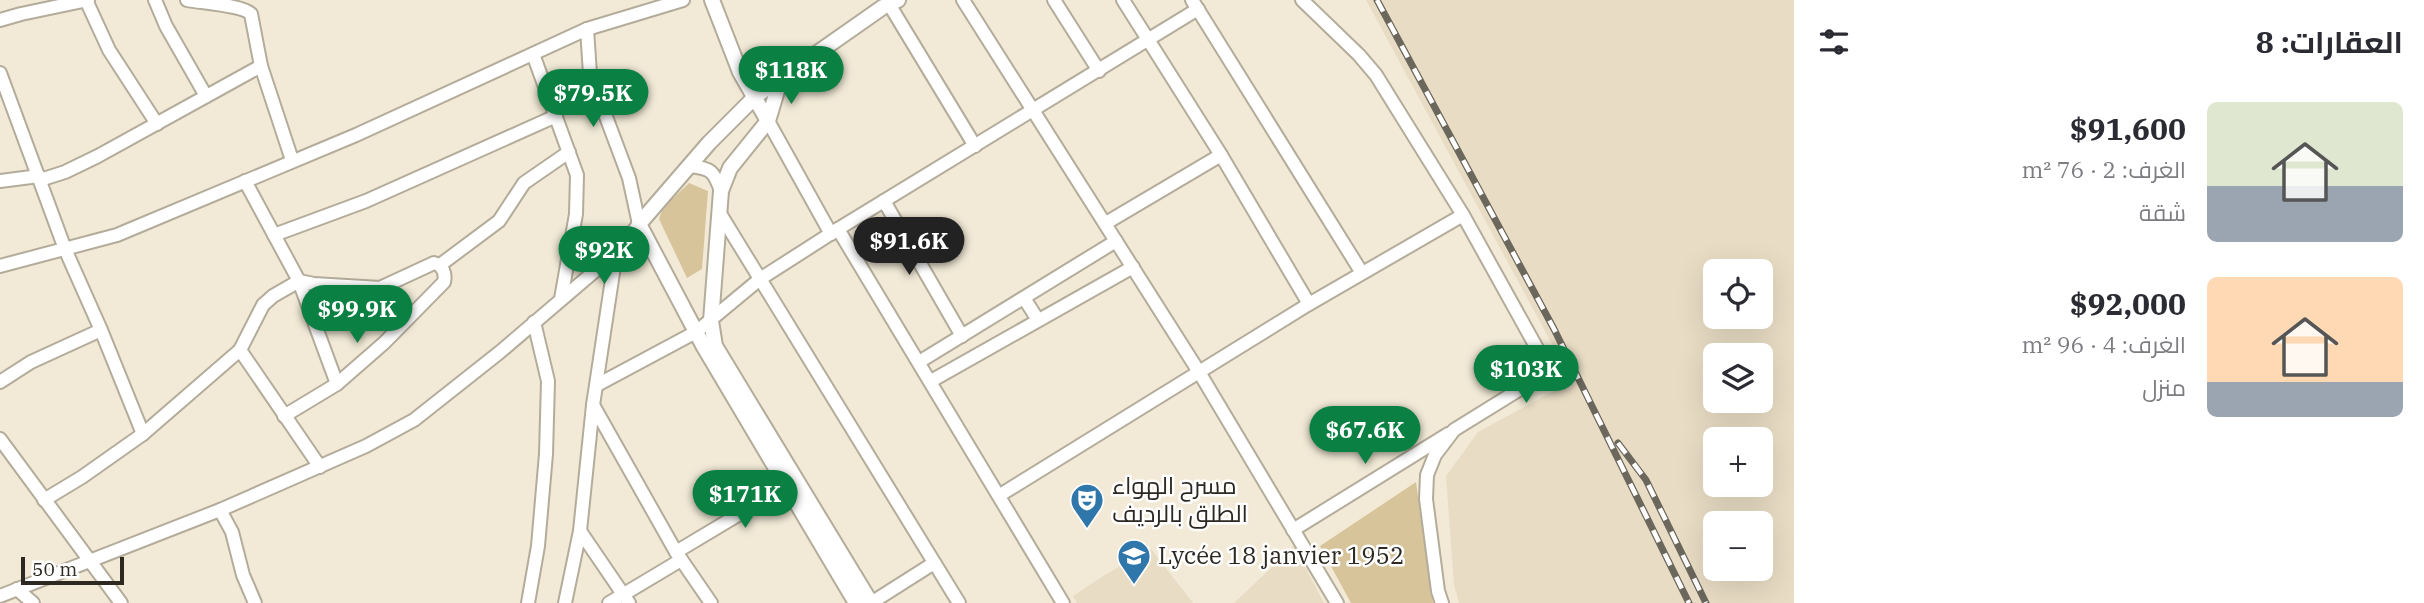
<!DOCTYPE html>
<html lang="ar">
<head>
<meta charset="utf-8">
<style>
	body { margin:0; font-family:"IBM Plex Serif",Cairo,serif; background:#f2f2f3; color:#2b2b33; direction:rtl; height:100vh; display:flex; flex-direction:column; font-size:26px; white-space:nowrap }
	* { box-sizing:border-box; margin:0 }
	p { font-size:23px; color:#7c7c81 }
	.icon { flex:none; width:38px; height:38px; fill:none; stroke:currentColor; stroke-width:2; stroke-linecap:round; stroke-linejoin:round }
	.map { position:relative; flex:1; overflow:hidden; direction:ltr }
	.side { display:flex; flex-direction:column; background:#fff; width:630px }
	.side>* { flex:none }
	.controls { position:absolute; left:1703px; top:259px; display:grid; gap:14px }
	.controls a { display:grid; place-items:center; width:70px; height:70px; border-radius:10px; background:#fff; box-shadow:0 7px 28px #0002; font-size:35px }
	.scale { position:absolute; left:21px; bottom:18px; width:103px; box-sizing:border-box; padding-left:7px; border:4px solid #2d2922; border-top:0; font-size:19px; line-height:24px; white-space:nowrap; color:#2d2922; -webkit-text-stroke:5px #fff; paint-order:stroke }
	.price { position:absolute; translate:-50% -60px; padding:0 16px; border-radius:24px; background:#0b8043; color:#fff; font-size:23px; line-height:46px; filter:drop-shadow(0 2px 4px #0008) }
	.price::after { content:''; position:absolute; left:50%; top:42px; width:21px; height:16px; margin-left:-10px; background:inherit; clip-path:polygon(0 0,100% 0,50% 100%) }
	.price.selected { background:#222; color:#fff }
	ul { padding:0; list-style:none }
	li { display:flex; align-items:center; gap:21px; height:175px; padding:0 21px }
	li span { display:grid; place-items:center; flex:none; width:196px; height:140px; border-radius:10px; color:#555 }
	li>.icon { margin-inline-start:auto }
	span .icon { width:84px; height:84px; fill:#fffc; stroke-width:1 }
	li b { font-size:30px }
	h2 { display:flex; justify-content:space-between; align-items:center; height:84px; padding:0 21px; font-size:30px }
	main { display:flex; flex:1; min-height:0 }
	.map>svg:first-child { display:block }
	.built { fill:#e8dcc4; fill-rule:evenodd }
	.green { fill:#d7c49b }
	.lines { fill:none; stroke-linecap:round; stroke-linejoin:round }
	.minor-casing { stroke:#b4ac9a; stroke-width:16 }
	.tertiary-casing { stroke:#b4ac9a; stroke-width:18 }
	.minor { stroke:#fff; stroke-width:12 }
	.tertiary { stroke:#fff; stroke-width:14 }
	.rail-casing { stroke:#6c675c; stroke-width:7 }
	.rail { stroke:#fff; stroke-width:4.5; stroke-dasharray:13; stroke-linecap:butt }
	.labels { text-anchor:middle; stroke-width:5; stroke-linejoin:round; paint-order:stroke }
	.poi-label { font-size:24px; fill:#2d2922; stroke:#fff; text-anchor:start }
</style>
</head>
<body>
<main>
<section class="side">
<h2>العقارات: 8<svg class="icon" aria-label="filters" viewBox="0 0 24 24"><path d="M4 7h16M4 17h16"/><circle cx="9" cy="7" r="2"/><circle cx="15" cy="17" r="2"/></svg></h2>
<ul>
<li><span style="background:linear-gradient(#dfe7d0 60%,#9aa5b1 0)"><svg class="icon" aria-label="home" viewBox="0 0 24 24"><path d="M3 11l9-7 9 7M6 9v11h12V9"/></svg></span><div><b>$91,600</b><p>الغرف: 2 · 76 m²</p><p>شقة</p></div></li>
<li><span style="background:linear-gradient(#ffd9b3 75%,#9aa5b1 0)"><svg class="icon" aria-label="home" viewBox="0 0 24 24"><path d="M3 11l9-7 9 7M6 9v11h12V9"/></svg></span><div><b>$92,000</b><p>الغرف: 4 · 96 m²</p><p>منزل</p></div></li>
</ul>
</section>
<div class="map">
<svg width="1794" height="603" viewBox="0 0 1794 603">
	<rect width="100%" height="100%" fill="#f2ead7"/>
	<g class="built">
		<path d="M1366 0H1794V603H1459L1454 585 1446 476 1478 432 1572 381ZM1760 271V317H1715V271ZM1760 355V401H1715V355ZM1715 439H1760V485H1715ZM1715 523H1760V569H1715Z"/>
		<path d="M1294 546 1324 603H1234Z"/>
		<path d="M1151 549 1193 603H1077L1073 596 1103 576Z"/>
	</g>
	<g class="green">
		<path d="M689 183 708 191 702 269 687 278 659 219 663 208Z"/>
		<path d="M1416 482 1433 603H1351L1320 546Z"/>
	</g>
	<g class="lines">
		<defs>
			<g id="minor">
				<path d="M86 0 109 50 157 124"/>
				<path d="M155 0 166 26 206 96"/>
				<path d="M187 0C202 3 242 5 251 14L261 66 292 160"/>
				<path d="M963 0 1199 372 1337 603"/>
				<path d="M1054 0 1099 71"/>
				<path d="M1123 0 1221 155 1309 304"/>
				<path d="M1192 0 1362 273"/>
				<path d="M1302 0 1359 55 1376 75 1463 215 1539 352 1543 367 1538 378 1454 430 1435 455 1427 475 1426 499 1438 591 1442 603"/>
				<path d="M889 4 975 146"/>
				<path d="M0 20 21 14 88 0"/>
				<path d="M533 54 577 175 576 214 561 299"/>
				<path d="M0 73 65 249 101 330 143 434"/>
				<path d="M768 121 831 234"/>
				<path d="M689 166C711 168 714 171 721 191"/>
				<path d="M40 180 65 172 98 156 261 66"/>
				<path d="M0 181 39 176"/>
				<path d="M245 181 299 281 337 384"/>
				<path d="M884 201 962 336"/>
				<path d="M719 212 959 603"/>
				<path d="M1106 223 1221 155"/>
				<path d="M838 229 1063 603"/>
				<path d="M274 235 366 201 556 116"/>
				<path d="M440 265 499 221 524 183 569 152"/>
				<path d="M0 266 117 235 356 135 587 29 683 0"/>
				<path d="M1024 298 1038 320"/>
				<path d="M240 350 263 305 273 296 299 281 314 284 380 288 434 263C443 265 446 274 444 282L384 343 337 384 284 416"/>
				<path d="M919 362 1116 241"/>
				<path d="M931 381 1133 267"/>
				<path d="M0 382 31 362 101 330"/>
				<path d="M597 385 696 332 760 279 838 229 1198 9"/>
				<path d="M593 405 676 552 711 603"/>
				<path d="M0 439 121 603"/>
				<path d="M1000 495 1309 304 1463 215"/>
				<path d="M44 500 82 477 143 434 240 350 320 467"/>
				<path d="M220 510 232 532 243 575 255 603"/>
				<path d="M1293 530 1448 434"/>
				<path d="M580 531 629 603"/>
				<path d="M676 552 793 482"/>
				<path d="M17 589 33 603"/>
				<path d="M0 596 220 510 366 446 414 420 500 352 616 253 639 224 629 178 590 74 587 29"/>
				<path d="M528 603 538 546 546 454 548 381 534 322"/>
				<path d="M565 603 580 531 593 405 616 253"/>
				<path d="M609 603 681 560"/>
				<path d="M871 603 934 563"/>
			</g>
			<g id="tertiary">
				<path d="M712 0 740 72 768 121"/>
				<path d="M780 81 768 121 730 168 721 191 711 321 715 346 871 603"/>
				<path d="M856 603 704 347 639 224 709 143 756 96 883 7 898 0"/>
			</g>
		</defs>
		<use href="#minor" class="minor-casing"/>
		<use href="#tertiary" class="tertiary-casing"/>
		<use href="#minor" class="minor"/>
		<use href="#tertiary" class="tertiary"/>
		<defs>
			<g id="rail">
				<path d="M1377 0 1554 329 1689 603"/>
				<path d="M1618 443 1646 480 1706 603"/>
			</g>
		</defs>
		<use href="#rail" class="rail-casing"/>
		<use href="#rail" class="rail"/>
	</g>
	<defs>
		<symbol id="theatre-pin" viewBox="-11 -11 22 30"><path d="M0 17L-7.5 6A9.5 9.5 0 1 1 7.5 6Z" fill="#2f76aa" stroke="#fff"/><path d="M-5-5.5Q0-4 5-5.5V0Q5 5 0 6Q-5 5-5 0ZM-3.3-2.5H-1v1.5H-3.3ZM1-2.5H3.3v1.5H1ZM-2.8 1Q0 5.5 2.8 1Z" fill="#fff"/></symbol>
		<symbol id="school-pin" viewBox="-11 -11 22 30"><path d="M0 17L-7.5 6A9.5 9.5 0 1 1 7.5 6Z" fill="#2f76aa" stroke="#fff"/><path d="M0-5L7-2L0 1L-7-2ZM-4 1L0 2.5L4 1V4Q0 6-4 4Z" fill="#fff"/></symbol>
	</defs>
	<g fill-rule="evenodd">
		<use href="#theatre-pin" x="1068" y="481" width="38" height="52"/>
		<use href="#school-pin" x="1115" y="537" width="38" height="52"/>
	</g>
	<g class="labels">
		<g class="poi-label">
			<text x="1112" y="494">مسرح الهواء<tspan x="1112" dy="28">الطلق بالرديف</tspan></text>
			<text x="1158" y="564">Lycée 18 janvier 1952</text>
		</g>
	</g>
</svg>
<div class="controls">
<a><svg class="icon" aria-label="locate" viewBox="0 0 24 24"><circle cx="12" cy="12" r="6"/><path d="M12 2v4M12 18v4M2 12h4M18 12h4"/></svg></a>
<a><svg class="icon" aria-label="layers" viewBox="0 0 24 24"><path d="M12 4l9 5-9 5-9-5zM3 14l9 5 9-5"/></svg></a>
<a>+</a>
<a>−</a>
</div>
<div class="scale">50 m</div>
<b class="price" style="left:791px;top:106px">$118K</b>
<b class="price" style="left:593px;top:129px">$79.5K</b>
<b class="price selected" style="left:909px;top:277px">$91.6K</b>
<b class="price" style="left:604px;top:286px">$92K</b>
<b class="price" style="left:357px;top:345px">$99.9K</b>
<b class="price" style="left:1526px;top:405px">$103K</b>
<b class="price" style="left:1365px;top:466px">$67.6K</b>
<b class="price" style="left:745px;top:530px">$171K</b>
</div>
</main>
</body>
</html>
